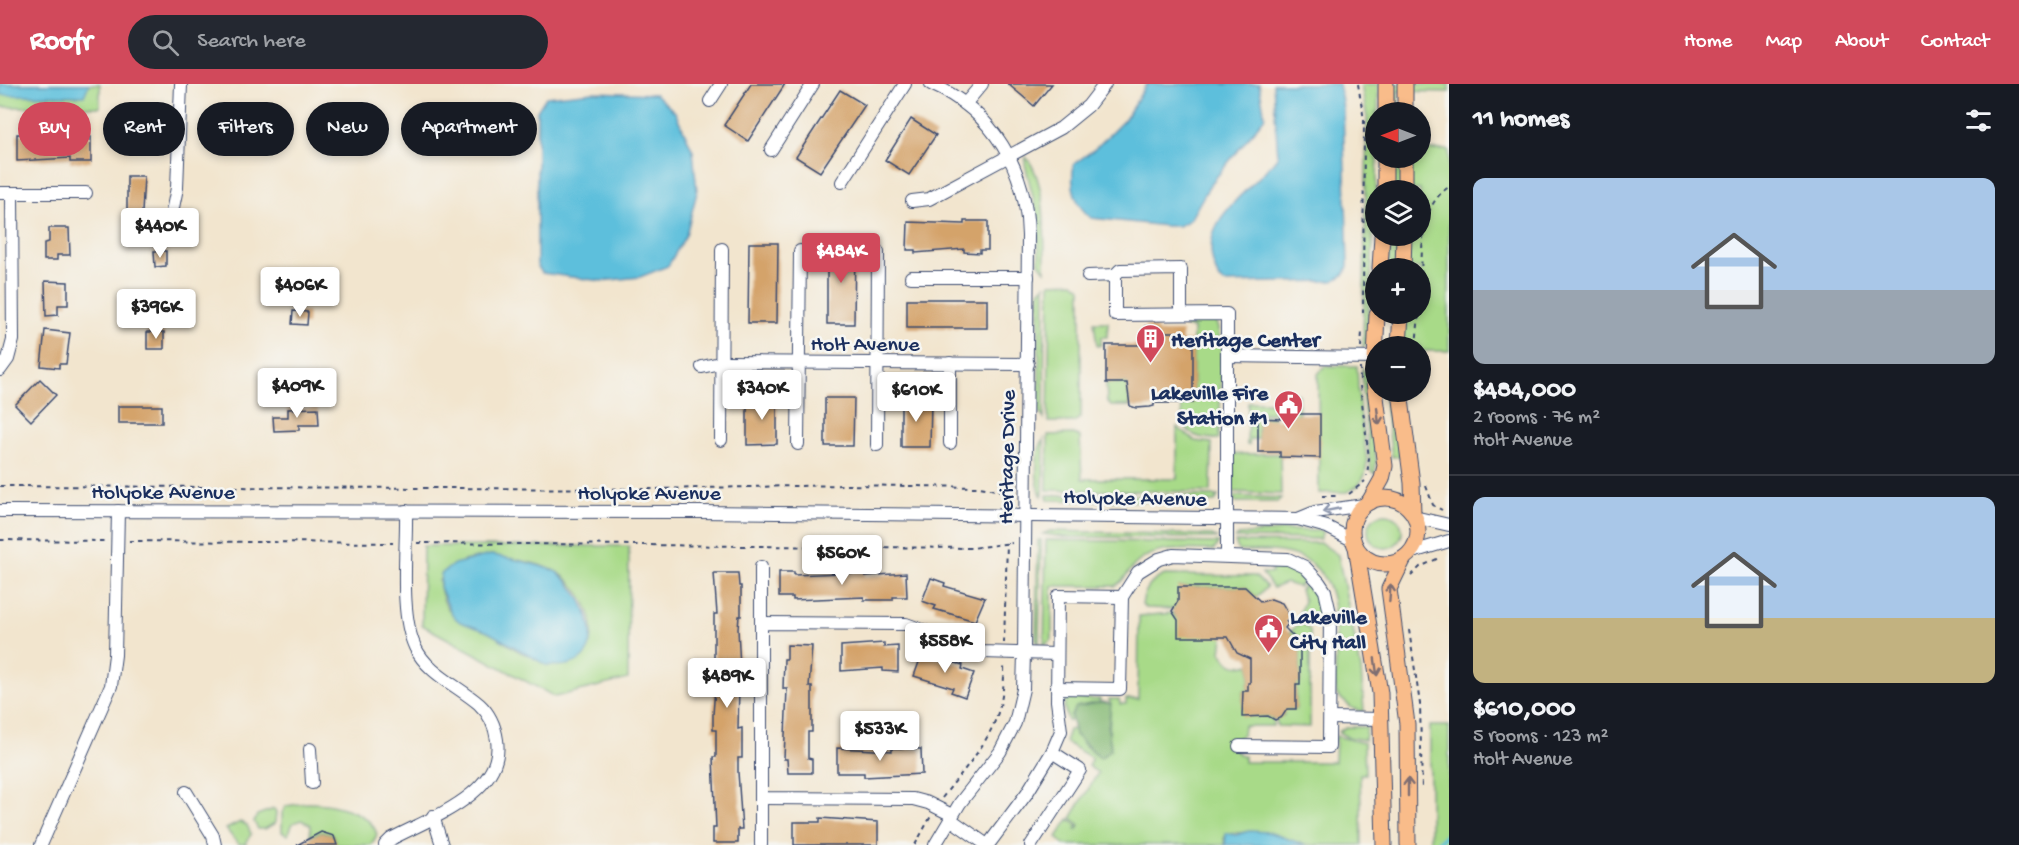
<!DOCTYPE html>
<html lang="en">
<head>
<meta charset="utf-8">
<style>
	body { margin:0; font-family:"Gochi Hand",sans-serif; background:#242831; color:#f1f3f6; height:100vh; display:flex; flex-direction:column; font-size:22px; white-space:nowrap }
	* { box-sizing:border-box; margin:0 }
	p { font-size:20px; color:#9ea1a6 }
	.icon { flex:none; width:33px; height:33px; fill:none; stroke:currentColor; stroke-width:2; stroke-linecap:round; stroke-linejoin:round }
	.map { position:relative; flex:1; overflow:hidden }
	.sheet { display:flex; flex-direction:column; background:#171b24; width:570px }
	.sheet>* { flex:none }
	.top-card { position:absolute; left:18px; top:18px; width:570px; height:54px; display:flex; gap:12px }
	.needle { width:39px; rotate:270deg }
	.controls { position:absolute; left:1365px; top:18px; display:grid; gap:12px }
	.controls a { display:grid; place-items:center; width:66px; height:66px; border-radius:50%; background:#171b24; box-shadow:0 3px 9px #0003; font-size:30px }
	.price { position:absolute; translate:-50% -51px; padding:0 14px; border-radius:6px; background:#fff; color:#222; font-size:20px; line-height:39px; filter:drop-shadow(0 2px 3px #0008) }
	.price::after { content:''; position:absolute; left:50%; top:36px; width:18px; height:14px; margin-left:-9px; background:inherit; clip-path:polygon(0 0,100% 0,50% 100%) }
	.price.selected { background:#d1495b; color:#fff }
	ul { padding:0; list-style:none }
	li { display:grid; align-content:center; gap:12px; height:318px; padding:0 24px }
	li+li { border-top:2px solid #363941 }
	li span { display:grid; place-items:center; height:186px; border-radius:12px; color:#555 }
	li>.icon { margin-inline-start:auto }
	span .icon { width:108px; height:108px; fill:#fffc; stroke-width:1 }
	li b { font-size:26px }
	h2 { display:flex; justify-content:space-between; align-items:center; height:72px; padding:0 24px; font-size:26px }
	.tag { padding:0 21px; border-radius:27px; background:#171b24; box-shadow:0 3px 9px #0003; font-size:21px; line-height:54px }
	.tag.selected { background:#d1495b; color:#fff }
	header { display:flex; align-items:center; gap:36px; box-sizing:border-box; height:84px; padding:0 30px; background:#d1495b; color:#fff }
	header strong { font-size:28px }
	nav { display:flex; gap:33px; margin-inline-start:auto; font-size:21px }
	.search { width:420px; height:54px; background:#242831; display:flex; align-items:center; gap:15px; box-sizing:border-box; padding:0 21px; border-radius:33px; color:#9ea1a6; font-size:22px }
	main { display:flex; flex:1; min-height:0 }
	.map>svg:first-child { display:block }
	.green { fill:#a8da88; stroke:#628473; stroke-width:1.5; fill-rule:evenodd }
	.forest { fill:#86ba74; stroke:#507469; stroke-width:1.5 }
	.water { fill:#5dbfdc; stroke:#3c779d; stroke-width:1.5 }
	.lines { fill:none; stroke-linecap:round; stroke-linejoin:round }
	.stream { stroke:#5dbfdc; stroke-width:4 }
	.building { fill:#d4a36a }
	.minor-casing { stroke:#3b4a6f; stroke-width:14 }
	.major-casing { stroke:#3b4a6f; stroke-width:17 }
	.path { stroke:#3b4a6f; stroke-width:2; stroke-dasharray:4.5 4.5; stroke-linecap:butt }
	.minor { stroke:#fff; stroke-width:12 }
	.major { stroke:#f9bc8a; stroke-width:15 }
	.oneway { stroke:#7f6e72 }
	.oneway2 { stroke:#8d97ae }
	.labels { text-anchor:middle; stroke-width:5; stroke-linejoin:round; paint-order:stroke }
	.poi-label { font-size:22px; font-weight:bold; fill:#1b2f5e; stroke:#f6f6f2; text-anchor:start }
	.street-label { font-size:22px; fill:#1b2f5e; stroke:#f6f6f2 }
</style>
</head>
<body>
<header>
<strong>Roofr</strong>
<div class="search"><svg class="icon" aria-label="search" viewBox="0 0 24 24"><circle cx="10" cy="10" r="6"/><path d="M15 15l6 6"/></svg>Search here</div>
<nav><a>Home</a><a>Map</a><a>About</a><a>Contact</a></nav>
</header>
<main>
<div class="map">
<svg width="1449" height="761" viewBox="0 0 1449 761">
	<rect width="100%" height="100%" fill="#f6f6f2"/>
	<filter id="ink" filterUnits="userSpaceOnUse"><feTurbulence type="fractalNoise" baseFrequency=".0167" numOctaves="2"/><feDisplacementMap in="SourceGraphic" scale="12" xChannelSelector="R" yChannelSelector="G"/><feConvolveMatrix kernelMatrix="1 2 1 2 8 2 1 2 1" color-interpolation-filters="sRGB"/></filter>
	<filter id="wash" filterUnits="userSpaceOnUse"><feTurbulence type="fractalNoise" baseFrequency=".008" numOctaves="4" result="noise"/><feDisplacementMap in="SourceGraphic" scale="24" xChannelSelector="R" yChannelSelector="G"/><feGaussianBlur stdDeviation="1.35" result="paint"/><feColorMatrix in="noise" values="0 0 0 0 0 0 0 0 0 0 0 0 0 0 0 0 0 1.4 0 .05"/><feComposite in="paint" operator="in"/></filter>
	<g filter="url(#wash)">
		<rect width="100%" height="100%" fill="#f2e5ce"/>
		<g class="green">
			<rect x="0" y="0" width="100" height="23"/>
			<path d="M1361 0H1378V28H1376V74H1378L1367 259 1363 264 1367 34Z"/>
			<path d="M1392 0H1449V8L1398 7 1399 28H1392Z"/>
			<path d="M1421 66H1449V267H1421L1420 262H1394V230H1420V184H1388L1390 152H1420V106H1392V74H1420Z"/>
			<path d="M1026 73C1048 98 1044 155 1045 187L1039 179 1038 134 1025 80Z"/>
			<path d="M1074 198 1081 204V333L1074 338H1048L1050 199Z"/>
			<path d="M1045 201 1044 335 1039 328V207Z"/>
			<path d="M1185 236 1215 237C1226 254 1219 331 1219 355 1190 355 1182 348 1181 319H1193V244L1185 243Z"/>
			<path d="M1094 238H1108L1107 253H1101V261L1097 262Z"/>
			<path d="M1325 282H1357L1359 319 1367 378 1365 391 1358 402 1347 408 1319 409 1318 290Z"/>
			<path d="M1362 284 1366 289 1376 377 1375 390 1371 387 1363 314Z"/>
			<path d="M1106 299H1127L1130 322H1111L1107 318Z"/>
			<path d="M1277 308 1298 310 1299 330H1281L1277 325Z"/>
			<path d="M1384 308H1391L1400 372 1392 373Z"/>
			<rect x="1248" y="318" width="26" height="11"/>
			<path d="M1248 332H1274V335H1258V355H1250L1249 361H1247Z"/>
			<path d="M1177 343 1195 357 1212 359 1211 408 1047 406 1048 351 1074 350 1080 353 1082 395H1177Z"/>
			<path d="M1044 355 1043 410 1042 412C1034 400 1035 366 1044 355Z"/>
			<path d="M1233 370H1280L1281 410 1233 408Z"/>
			<path d="M1047 411 1218 412 1215 418 1048 416Z"/>
			<path d="M1233 412 1281 414 1277 418H1235Z"/>
			<circle cx="1385" cy="447" r="17"/>
			<path d="M1286 446 1323 447 1320 455 1236 454 1239 451Z"/>
			<path d="M1050 447 1212 451 1218 454 1064 453 1043 450Z"/>
			<path d="M1038 456H1041L1039 560 1036 555Z"/>
			<path d="M1046 456 1219 459 1214 466C1189 466 1158 461 1138 478 1129 485 1125 497 1115 502H1052V555L1044 562Z"/>
			<path d="M1235 458 1321 459 1338 471 1361 585 1364 628 1352 624 1337 611C1334 597 1336 580 1336 565 1336 522 1335 476 1281 468 1268 466 1253 467 1239 467Z"/>
			<path d="M423 462H629L628 595 555 613 422 541ZM491 471C511 476 536 477 555 487 580 499 604 543 586 567 573 568 537 573 525 570 516 568 503 556 494 551 462 533 445 541 439 496L463 477Z"/>
			<path d="M1275 480 1293 485 1307 494 1298 503 1286 499 1273 504 1262 489H1272V481Z"/>
			<path d="M1165 491 1255 492 1267 503 1256 513 1245 503H1179L1178 521 1173 525 1146 524 1142 521C1144 506 1151 496 1165 491Z"/>
			<path d="M1309 496C1318 506 1324 519 1323 532H1314V542L1299 530 1304 517 1300 506Z"/>
			<path d="M1173 529 1175 533 1223 553 1221 568C1228 581 1237 584 1250 580V599H1248V607H1243V632H1268L1273 635V642H1244L1243 651 1236 655V668L1244 672V678H1335L1336 652 1364 659 1365 690H1360L1362 761H1305L1268 748 1229 749 1224 754 1225 761H1064L1057 753 1069 735 1077 741 1076 746 1080 741 1071 734 1098 689 1088 682 1092 674 1065 658 1069 646 1074 645 1084 661 1099 673 1111 661C1106 646 1113 627 1109 615H1119L1120 620H1126V615H1138L1139 532Z"/>
			<path d="M1300 537 1310 546V643L1277 642 1276 635 1284 631 1285 625H1296V600L1300 599V559L1290 549Z"/>
			<path d="M1066 615H1100V618L1077 623 1071 632 1074 636 1068 637 1064 623Z"/>
			<rect x="1430" y="642" width="19" height="119"/>
			<path d="M1346 643H1367L1365 656 1347 653 1338 648Z"/>
			<path d="M306 719C327 718 371 726 377 751L371 761H337L333 751 321 748 310 752 311 741 301 736 293 739 288 751 282 748V729L286 722Z"/>
			<path d="M274 725 276 728 275 739 265 745H258L254 738 257 731Z"/>
			<path d="M240 738 247 741 251 750 246 760H238L226 745Z"/>
		</g>
		<path class="forest" d="M1103 618 1111 620 1108 645 1111 665 1101 674 1075 651 1071 632 1076 623Z"/>
		<g class="water">
			<path d="M0 0H89L84 12 0 11Z"/>
			<path d="M1147 0H1259L1265 33 1210 101 1191 134 1185 139 1178 142H1166L1091 134C1074 120 1070 101 1074 80L1096 64 1125 35Z"/>
			<path d="M1273 0H1339L1343 25 1348 182 1345 190 1333 197 1224 199C1217 193 1216 188 1213 179 1200 132 1255 105 1278 72Z"/>
			<path d="M593 8 655 10 675 28 693 67 697 108 686 151 668 182 640 193 601 197 542 189 537 181V27L546 13Z"/>
			<path d="M490 471C502 472 550 483 558 489 593 516 615 590 546 581L488 548 460 538 452 531 440 503 441 490 454 480Z"/>
			<path d="M1249 747 1268 748 1305 761H1225L1226 749 1236 751Z"/>
		</g>
		<g class="lines">
			<path class="stream" d="M1434 761 1449 749"/>
		</g>
		<g id="blocks">
			<g class="building">
				<path d="M751 0H785L748 57 724 41Z"/>
				<path d="M1008 0H1052L1034 22Z"/>
				<path d="M840 6 865 21 820 88 796 73Z"/>
				<path d="M911 35 936 51 909 91 885 76Z"/>
				<path d="M17 50H42V56H70V51L91 53V78H70V74L17 77Z"/>
				<path d="M127 92H144L141 147H127Z"/>
				<path d="M964 137H988V166H980V169L964 168V165L915 169V166H907L908 138 964 140Z"/>
				<path d="M49 144H69L70 171H57V176H44V159L49 158Z"/>
				<path d="M749 159H778L777 239H748Z"/>
				<path d="M827 160H855L854 240H827Z"/>
				<path d="M154 167H166V182L155 183Z"/>
				<path d="M45 197 68 198V221H58V231L46 232Z"/>
				<rect x="907" y="215" width="80" height="29"/>
				<path d="M293 227 308 228 307 241 292 240Z"/>
				<path d="M1145 242H1154L1159 248H1182V257H1193V319H1154V322L1150 323 1136 324 1130 322 1127 299H1106V261H1145Z"/>
				<path d="M45 246 70 249 66 280H59V284L41 282Z"/>
				<rect x="147" y="248" width="17" height="17"/>
				<path d="M40 295 56 311 31 337 15 321Z"/>
				<path d="M747 314H775L777 317V360L747 361Z"/>
				<path d="M825 314H854L853 362H825Z"/>
				<path d="M901 315H929L931 318 930 363H901Z"/>
				<rect x="118" y="322" width="44" height="17"/>
				<path d="M318 324 319 341H299V346L274 347 273 333H288V325Z"/>
				<path d="M1281 330H1320V374L1280 373V368H1258V334L1281 335Z"/>
				<path d="M779 488H794V491L865 488V492L906 489 907 513H893V516H864V513L793 516V513H779Z"/>
				<path d="M714 489H738L739 502H741V532H739L738 545 741 603H739L738 645 742 644V674H738V688L742 745H738V759H713V744H716L713 673H716V646H713V631L717 575H714V530H717Z"/>
				<path d="M931 494 945 499 944 502 985 514 975 537 934 525 936 522 922 517Z"/>
				<path d="M1178 503H1245L1261 518 1271 515 1282 519 1290 533 1286 537 1288 540 1285 544 1300 559V600H1296V625H1287L1282 633 1275 636 1268 632 1242 633 1243 607H1248V599H1250V575L1237 569 1228 553H1178V536L1172 527 1178 517Z"/>
				<path d="M884 559V563L898 562V588L883 587V584L841 587V562Z"/>
				<path d="M787 561 812 562 809 603H812V648H808V674L812 675V689H788L787 675H784L787 605H783L784 575H787Z"/>
				<path d="M922 570 963 581 962 585 974 589 965 613 951 608 953 604 914 592Z"/>
				<path d="M837 664 892 667V664L921 665 922 690 864 693V689H837Z"/>
				<path d="M820 734 878 738V761H794V738H820Z"/>
				<path d="M321 748 334 752 337 761H297Z"/>
			</g>
		</g>
	</g>
	<g filter="url(#ink)">
		<use href="#blocks" fill-opacity="0" stroke="#3b4a6f" stroke-width="1.5"/>
		<g class="lines">
			<defs>
				<g id="minor">
					<path d="M931 0C993 27 1027 86 1028 152L1024 570 1023 605 1015 639 1000 668 960 719 935 761"/>
					<path d="M710 17 721 0"/>
					<path d="M965 20 982 0"/>
					<path d="M771 66 813 0"/>
					<path d="M842 98 905 0"/>
					<path d="M0 109H86"/>
					<path d="M912 117 929 115 1061 44 1088 22 1105 0"/>
					<path d="M170 138 177 104 181 0"/>
					<path d="M1115 191 1120 186 1181 185V230"/>
					<path d="M1088 192 1115 191V231L1227 230V472"/>
					<path d="M911 193H1028"/>
					<path d="M1227 272 1376 274"/>
					<path d="M702 283 724 278 1028 280"/>
					<path d="M0 286 8 275 13 256 12 109"/>
					<path d="M721 356 722 165"/>
					<path d="M950 359V279"/>
					<path d="M798 360 800 167"/>
					<path d="M877 361 878 168"/>
					<path d="M0 427 698 428 1298 435 1327 443 1354 457"/>
					<path d="M1414 433 1449 441"/>
					<path d="M1298 435 1315 428 1364 421"/>
					<path d="M1409 469 1449 457"/>
					<path d="M761 483V539"/>
					<path d="M1057 604 1120 605 1122 513 1138 488 1159 475 1173 471 1288 475 1305 483 1319 498 1325 507 1330 529 1329 663 1239 662"/>
					<path d="M1330 634 1381 635"/>
					<path d="M310 665 312 699"/>
					<path d="M186 708 213 752 215 761"/>
					<path d="M952 731 928 719 913 715 761 714V539L906 540 982 568 1057 570"/>
					<path d="M433 732 442 761"/>
					<path d="M950 735 987 761"/>
					<path d="M41 761 111 602 115 571 118 427"/>
					<path d="M385 761 391 755C428 735 505 709 497 656 495 642 490 630 479 620 458 602 427 589 415 563 399 529 407 465 406 427"/>
					<path d="M761 761V714"/>
					<path d="M988 761 1027 709 1052 668"/>
					<path d="M1031 761 1080 686 1052 668 1061 647 1057 617 1058 512 1122 513"/>
				</g>
				<g id="major">
					<path d="M1386 0V28"/>
					<path d="M1405 0V28"/>
					<path d="M1405 74V106"/>
					<path d="M1385 106V74"/>
					<path d="M1380 184 1382 152"/>
					<path d="M1403 184 1404 152"/>
					<path d="M1399 262 1401 230"/>
					<path d="M1400 308 1412 399 1413 429"/>
					<circle cx="1385" cy="447" r="33"/>
					<path d="M1369 418 1382 395 1385 382 1374 298 1377 230"/>
					<path d="M1356 463 1380 609 1384 761"/>
					<path d="M1404 474 1389 505 1407 640 1408 761"/>
				</g>
			</defs>
			<use href="#minor" class="minor-casing"/>
			<use href="#major" class="major-casing"/>
			<g class="path">
				<path d="M1358 0 1364 36 1363 231"/>
				<path d="M1420 218C1424 182 1414 125 1449 103"/>
				<path d="M1416 262 1419 230"/>
				<path d="M1361 263 1362 248"/>
				<path d="M1360 296V284"/>
				<path d="M1360 302 1369 374 1367 392"/>
				<path d="M0 402 655 405 843 401 980 403 1006 408"/>
				<path d="M1426 402 1433 421 1442 426"/>
				<path d="M1349 410 1365 397"/>
				<path d="M1322 412H1337"/>
				<path d="M0 456 105 457"/>
				<path d="M129 457 393 459"/>
				<path d="M417 459 972 464 1012 459"/>
				<path d="M1411 492 1420 483 1439 474"/>
				<path d="M1409 546 1420 620 1422 707"/>
				<path d="M1004 559 1007 459"/>
				<path d="M942 714C978 667 1006 643 1004 579"/>
				<path d="M915 761 931 732"/>
			</g>
			<use href="#minor" class="minor"/>
			<use href="#major" class="major"/>
		</g>
		<defs><path id="oneway-shaft" d="M-6 0H5M1.5-3L5.5 0L1.5 3" fill="none" stroke-width="1.6" stroke-linecap="round" stroke-linejoin="round" transform="scale(1.5)"/></defs>
		<g class="oneway">
			<use href="#oneway-shaft" transform="translate(1378 332) rotate(83)"/>
			<use href="#oneway-shaft" transform="translate(1390 509) rotate(-86)"/>
			<use href="#oneway-shaft" transform="translate(1376 583) rotate(82)"/>
			<use href="#oneway-shaft" transform="translate(1408 703) rotate(-90)"/>
		</g>
		<use class="oneway2" href="#oneway-shaft" transform="translate(1331 426) rotate(169)"/>
	</g>
	<defs>
		<symbol id="building-pin" viewBox="-11 -11 22 30"><path d="M0 17L-7.5 6A9.5 9.5 0 1 1 7.5 6Z" fill="#d1495b" stroke="#f6f6f2"/><path d="M-4-6H4V6H1V3H-1V6H-4ZM-2.5-4.3h1.7v1.8h-1.7ZM.8-4.3h1.7v1.8H.8ZM-2.5-1h1.7V.8h-1.7ZM.8-1h1.7V.8H.8Z" fill="#fff"/></symbol>
		<symbol id="civic-pin" viewBox="-11 -11 22 30"><path d="M0 17L-7.5 6A9.5 9.5 0 1 1 7.5 6Z" fill="#d1495b" stroke="#f6f6f2"/><path d="M-.6-6.5H3V-4.5H.6V-3L4-1V1h2V6H-6V1h2V-1L-.6-3ZM-1.2 2.5V6h2.4V2.5Z" fill="#fff"/></symbol>
	</defs>
	<g fill-rule="evenodd">
		<use href="#building-pin" x="1134" y="238" width="33" height="45"/>
		<use href="#civic-pin" x="1272" y="304" width="33" height="45"/>
		<use href="#civic-pin" x="1252" y="528" width="33" height="45"/>
	</g>
	<g class="labels">
		<g class="poi-label">
			<text x="1171" y="262">Heritage Center</text>
			<text x="1268" y="315" text-anchor="end">Lakeville Fire<tspan x="1268" dy="25">Station #1</tspan></text>
			<text x="1290" y="539">Lakeville<tspan x="1290" dy="25">City Hall</tspan></text>
		</g>
		<g class="street-label">
			<text x="865" y="266">Holt Avenue</text>
			<text transform="translate(1005 373) rotate(-89)" y="8">Heritage Drive</text>
			<text x="163" y="414">Holyoke Avenue</text>
			<text x="649" y="415">Holyoke Avenue</text>
			<text transform="translate(1135 412) rotate(1)" y="8">Holyoke Avenue</text>
		</g>
	</g>
</svg>
<div class="controls">
<a><svg class="needle" viewBox="-14 -14 28 28"><path d="M0-13l5 13h-10z" fill="#e53935"/><path d="M0 13l5-13h-10z" fill="#9ea1a6"/></svg></a>
<a><svg class="icon" aria-label="layers" viewBox="0 0 24 24"><path d="M12 4l9 5-9 5-9-5zM3 14l9 5 9-5"/></svg></a>
<a>+</a>
<a>−</a>
</div>
<b class="price" style="left:160px;top:175px">$440K</b>
<b class="price selected" style="left:841px;top:200px">$484K</b>
<b class="price" style="left:300px;top:234px">$406K</b>
<b class="price" style="left:156px;top:256px">$396K</b>
<b class="price" style="left:297px;top:335px">$409K</b>
<b class="price" style="left:762px;top:337px">$340K</b>
<b class="price" style="left:916px;top:339px">$610K</b>
<b class="price" style="left:842px;top:502px">$560K</b>
<b class="price" style="left:945px;top:590px">$558K</b>
<b class="price" style="left:727px;top:625px">$489K</b>
<b class="price" style="left:880px;top:678px">$533K</b>
<div class="top-card">
<a class="tag selected">Buy</a>
<a class="tag">Rent</a>
<a class="tag">Filters</a>
<a class="tag">New</a>
<a class="tag">Apartment</a>
</div>
</div>
<section class="sheet">
<h2>11 homes<svg class="icon" aria-label="filters" viewBox="0 0 24 24"><path d="M4 7h16M4 17h16"/><circle cx="9" cy="7" r="2"/><circle cx="15" cy="17" r="2"/></svg></h2>
<ul>
<li><span style="background:linear-gradient(#a9c7e8 60%,#9aa5b1 0)"><svg class="icon" aria-label="home" viewBox="0 0 24 24"><path d="M3 11l9-7 9 7M6 9v11h12V9"/></svg></span><div><b>$484,000</b><p>2 rooms · 76 m²</p><p>Holt Avenue</p></div></li>
<li><span style="background:linear-gradient(#a9c7e8 65%,#c2b280 0)"><svg class="icon" aria-label="home" viewBox="0 0 24 24"><path d="M3 11l9-7 9 7M6 9v11h12V9"/></svg></span><div><b>$610,000</b><p>5 rooms · 123 m²</p><p>Holt Avenue</p></div></li>
</ul>
</section>
</main>
</body>
</html>
